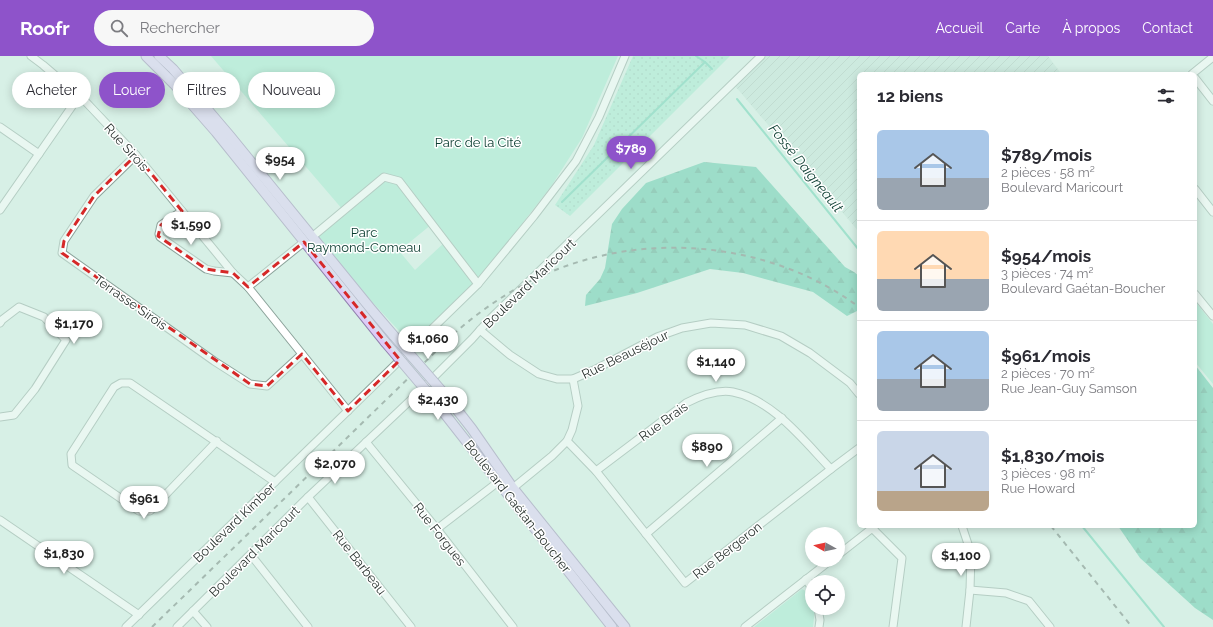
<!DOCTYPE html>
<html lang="fr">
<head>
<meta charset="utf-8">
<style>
	body { margin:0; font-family:Raleway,sans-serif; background:#f7f7f7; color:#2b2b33; height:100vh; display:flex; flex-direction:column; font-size:15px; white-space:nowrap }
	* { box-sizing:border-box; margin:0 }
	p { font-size:13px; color:#7c7c81 }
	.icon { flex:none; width:22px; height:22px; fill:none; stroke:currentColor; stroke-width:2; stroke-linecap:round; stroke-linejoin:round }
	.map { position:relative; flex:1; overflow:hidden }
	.side { position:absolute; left:857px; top:16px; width:340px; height:456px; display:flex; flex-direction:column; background:#fff; border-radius:6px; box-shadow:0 2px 10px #0003 }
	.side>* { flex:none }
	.guide { position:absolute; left:12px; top:16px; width:380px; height:36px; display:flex; gap:8px }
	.needle { width:26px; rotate:278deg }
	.fabs { position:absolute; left:805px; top:471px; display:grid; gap:8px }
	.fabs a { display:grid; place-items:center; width:40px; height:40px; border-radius:50%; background:#fff; box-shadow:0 2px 10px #0003; font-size:20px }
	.price { position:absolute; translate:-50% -34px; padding:0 9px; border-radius:14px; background:#fff; color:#222; font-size:13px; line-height:26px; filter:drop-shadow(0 1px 2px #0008) }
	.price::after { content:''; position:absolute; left:50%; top:24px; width:12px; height:9px; margin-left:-6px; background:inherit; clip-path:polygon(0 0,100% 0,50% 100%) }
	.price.active { background:#8e53ca; color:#fff }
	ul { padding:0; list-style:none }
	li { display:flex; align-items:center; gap:12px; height:100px; padding:0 20px }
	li+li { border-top:1px solid #e1e1e2 }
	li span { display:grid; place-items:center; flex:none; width:112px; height:80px; border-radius:6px; color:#555 }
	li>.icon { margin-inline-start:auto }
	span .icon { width:48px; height:48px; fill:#fffc; stroke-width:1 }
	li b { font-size:17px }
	h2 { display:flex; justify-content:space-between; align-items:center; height:48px; padding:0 20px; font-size:17px }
	.tag { padding:0 14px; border-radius:18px; background:#fff; box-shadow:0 2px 10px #0003; font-size:14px; line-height:36px }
	.tag.active { background:#8e53ca; color:#fff }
	header { display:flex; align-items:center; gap:24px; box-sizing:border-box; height:56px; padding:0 20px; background:#8e53ca; color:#fff }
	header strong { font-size:19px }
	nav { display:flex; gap:22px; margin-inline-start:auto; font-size:14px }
	.search { width:280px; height:36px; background:#f7f7f7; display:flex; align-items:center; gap:10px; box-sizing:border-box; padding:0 14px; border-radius:22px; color:#7c7c81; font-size:15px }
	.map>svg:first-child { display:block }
	.industrial { fill:url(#industrial-furrows) }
	.grass { fill:url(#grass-dots) }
	.forest { fill:url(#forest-firs) }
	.park { fill:#a0e8cf }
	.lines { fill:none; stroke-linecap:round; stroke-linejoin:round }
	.stream { stroke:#61cfaf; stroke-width:2 }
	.minor-casing { stroke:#8ca39b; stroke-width:9 }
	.major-casing { stroke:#9181ae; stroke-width:11 }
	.minor { stroke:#fff; stroke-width:7 }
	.major { stroke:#decbf6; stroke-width:9 }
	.rail { stroke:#687771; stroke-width:2; stroke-dasharray:5 5; stroke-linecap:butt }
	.major-bridge-casing { stroke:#9181ae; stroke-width:11; stroke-linecap:butt }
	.major-bridge { stroke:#decbf6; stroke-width:9 }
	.marked { fill:none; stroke:#d62828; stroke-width:3; stroke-dasharray:8 5; stroke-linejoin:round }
	.labels { text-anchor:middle; stroke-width:3; stroke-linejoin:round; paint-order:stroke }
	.park-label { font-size:13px; fill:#093c2f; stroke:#fff }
	.street-label { font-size:13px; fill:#2c3632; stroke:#fff }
	.water-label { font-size:14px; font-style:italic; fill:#0e4033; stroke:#fff }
</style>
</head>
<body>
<header>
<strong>Roofr</strong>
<div class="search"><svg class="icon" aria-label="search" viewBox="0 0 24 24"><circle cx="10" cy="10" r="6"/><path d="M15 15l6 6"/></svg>Rechercher</div>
<nav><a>Accueil</a><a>Carte</a><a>À propos</a><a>Contact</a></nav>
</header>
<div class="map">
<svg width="1213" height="571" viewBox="0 0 1213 571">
	<defs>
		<pattern id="industrial-furrows" width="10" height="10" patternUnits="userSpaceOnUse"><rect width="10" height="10" fill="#c2e3d7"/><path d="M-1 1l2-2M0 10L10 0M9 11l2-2" fill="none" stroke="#a7c3b9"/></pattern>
		<pattern id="grass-dots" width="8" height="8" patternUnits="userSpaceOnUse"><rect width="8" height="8" fill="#a0e8cf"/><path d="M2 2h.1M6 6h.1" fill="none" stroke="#8ac8b2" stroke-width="1.8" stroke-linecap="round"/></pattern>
		<pattern id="forest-firs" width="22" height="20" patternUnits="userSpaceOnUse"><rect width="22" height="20" fill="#57c6a6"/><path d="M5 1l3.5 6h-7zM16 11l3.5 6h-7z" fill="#48a288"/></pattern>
	</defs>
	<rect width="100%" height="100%" fill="#d7f0e6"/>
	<path class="industrial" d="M766 0H1048L1060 16 1058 18H859V176L735 30Z"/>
	<path class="grass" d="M633 0H730L570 160 555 149 594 89Z"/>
	<g class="forest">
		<path d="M704 106 756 111 845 211 854 216 859 220V254L847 260 813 236 743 217 710 213 637 237 585 250 586 239 600 223 605 212 612 168 622 153 646 127Z"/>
		<path d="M1195 309 1213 332V564L1195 552 1140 502 1118 470H1195Z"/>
	</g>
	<g class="park">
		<path d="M211 0H618L582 82 552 129 478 225 432 168 399 195 415 214 446 185 478 228 414 291 312 181 343 154Z"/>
		<path d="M1195 245 1213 268V328L1195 306Z"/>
		<path d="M802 533C809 536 812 544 812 552H815L813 571H754Z"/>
	</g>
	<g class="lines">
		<g class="stream">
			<path d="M696 0 705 6"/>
			<path d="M737 43 859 194"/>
			<path d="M562 146 705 6 712 13"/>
			<path d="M1082 470 1164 571"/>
		</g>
		<defs>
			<g id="minor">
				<path d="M31 0 43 9 85 45 136 99 233 217 248 231 348 355"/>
				<path d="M1192 18 1213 1"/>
				<path d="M1195 22 1213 45"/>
				<path d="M0 71 39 98"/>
				<path d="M136 99 94 140 64 185 62 197 214 305 250 328 267 330 302 298"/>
				<path d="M1195 133 1213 156"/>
				<path d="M0 154 75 46 82 42"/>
				<path d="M182 155 161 169 159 178 160 181 206 213 214 215 233 217"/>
				<path d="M312 181 384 121 399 125 478 228"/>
				<path d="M248 231 304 186"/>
				<path d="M1195 238 1213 260"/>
				<path d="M0 267 2 264 19 251 44 261 66 284 35 333 14 359 0 361"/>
				<path d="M480 274 510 299 539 318 557 323H573L594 314 657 281 682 272 711 267 745 269 781 280 810 297 850 327 859 338"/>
				<path d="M217 385 150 455H139L72 409 71 398 114 331 121 327H130L275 426"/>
				<path d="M567 385 596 415 685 527 831 413 859 392"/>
				<path d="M366 386 437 473 513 571"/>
				<path d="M596 415 686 347C700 340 717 333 733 336 773 344 804 385 831 413"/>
				<path d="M513 432 552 400 567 385 572 374 578 350 573 323"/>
				<path d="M308 441 411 571"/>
				<path d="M0 464 139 559"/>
				<path d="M962 470 971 497 970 534 966 571"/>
				<path d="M872 472 902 502 893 571"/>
				<path d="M437 473 498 426"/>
				<path d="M646 478 782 362"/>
				<path d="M251 499 308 571"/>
				<path d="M838 499 875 470"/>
				<path d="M806 523 812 533"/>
				<path d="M970 534 1006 537 1029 545 1050 571"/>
				<path d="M818 552 820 564 819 571"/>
				<path d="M193 555 207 571"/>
				<path d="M126 571 478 228 534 160 576 105 599 61 625 0"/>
				<path d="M177 571 308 441 417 338 472 283 489 264 761 0"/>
				<path d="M745 571 831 504"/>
			</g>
			<g id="major">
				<path d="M146 0 174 28 216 76 385 286"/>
				<path d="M159 0 173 13 230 80 371 253 394 280"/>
				<path d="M430 339 612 571"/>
				<path d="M447 341 472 373 513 432 625 571"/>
			</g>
		</defs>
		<use href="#minor" class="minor-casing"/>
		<use href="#major" class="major-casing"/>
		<use href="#minor" class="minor"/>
		<use href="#major" class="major"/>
		<g class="rail">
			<path d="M1051 470 1132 571"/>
			<path d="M152 571 457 275C487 249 521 227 558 213 656 175 774 188 859 251"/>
		</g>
		<defs>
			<g id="major-bridge">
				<path d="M394 280 447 341"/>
				<path d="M385 286 430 339"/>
			</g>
		</defs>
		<use href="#major-bridge" class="major-bridge-casing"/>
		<use href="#major-bridge" class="major-bridge"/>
	</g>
	<path d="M0 0H1213V571H0ZM136 99 182 155 161 169 158 180 206 213 233 217 248 231 304 186 400 304 348 355 302 298 267 330 250 328 62 197 64 185 94 140Z" fill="#d7f0e6" fill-opacity=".55" fill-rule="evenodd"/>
	<path class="marked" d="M136 99 182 155 161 169 158 180 206 213 233 217 248 231 304 186 400 304 348 355 302 298 267 330 250 328 62 197 64 185 94 140Z"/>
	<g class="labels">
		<g class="park-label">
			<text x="478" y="91">Parc de la Cité</text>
			<text x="364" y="181">Parc<tspan x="364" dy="15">Raymond-Comeau</tspan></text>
		</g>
		<g class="street-label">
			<text transform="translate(127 91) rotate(48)" y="5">Rue Sirois</text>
			<text transform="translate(529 227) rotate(-44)" y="5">Boulevard Maricourt</text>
			<text transform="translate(131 246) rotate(35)" y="5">Terrasse Sirois</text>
			<text transform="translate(625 298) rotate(-26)" y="5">Rue Beauséjour</text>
			<text transform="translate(663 365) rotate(-36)" y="5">Rue Brais</text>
			<text transform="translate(518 450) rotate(52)" y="5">Boulevard Gaétan-Boucher</text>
			<text transform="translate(234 466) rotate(-44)" y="5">Boulevard Kimber</text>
			<text transform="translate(440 478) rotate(52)" y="5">Rue Forgues</text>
			<text transform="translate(727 494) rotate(-38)" y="5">Rue Bergeron</text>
			<text transform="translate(254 495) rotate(-45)" y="5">Boulevard Maricourt</text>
			<text transform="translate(360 506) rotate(52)" y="5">Rue Barbeau</text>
		</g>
		<g class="water-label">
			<text transform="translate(806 112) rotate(51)" y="5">Fossé Daigneault</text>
		</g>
	</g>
</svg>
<div class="fabs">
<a><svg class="needle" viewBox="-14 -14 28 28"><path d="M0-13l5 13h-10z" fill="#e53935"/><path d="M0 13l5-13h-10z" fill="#7c7c81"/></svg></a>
<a><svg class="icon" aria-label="locate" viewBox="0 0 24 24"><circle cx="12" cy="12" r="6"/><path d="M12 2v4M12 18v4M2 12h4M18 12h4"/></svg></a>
</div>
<b class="price active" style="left:631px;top:114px">$789</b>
<b class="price" style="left:280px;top:125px">$954</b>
<b class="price" style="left:191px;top:190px">$1,590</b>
<b class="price" style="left:74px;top:289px">$1,170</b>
<b class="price" style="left:428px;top:304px">$1,060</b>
<b class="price" style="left:716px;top:327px">$1,140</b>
<b class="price" style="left:438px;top:365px">$2,430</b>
<b class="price" style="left:707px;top:412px">$890</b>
<b class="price" style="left:335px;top:429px">$2,070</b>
<b class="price" style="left:144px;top:464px">$961</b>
<b class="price" style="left:64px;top:519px">$1,830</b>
<b class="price" style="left:961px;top:521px">$1,100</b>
<div class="guide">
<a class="tag">Acheter</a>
<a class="tag active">Louer</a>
<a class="tag">Filtres</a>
<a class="tag">Nouveau</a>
</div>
<section class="side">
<h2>12 biens<svg class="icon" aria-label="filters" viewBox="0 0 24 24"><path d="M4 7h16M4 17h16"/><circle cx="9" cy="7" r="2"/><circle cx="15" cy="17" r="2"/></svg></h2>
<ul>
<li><span style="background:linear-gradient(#a9c7e8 60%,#9aa5b1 0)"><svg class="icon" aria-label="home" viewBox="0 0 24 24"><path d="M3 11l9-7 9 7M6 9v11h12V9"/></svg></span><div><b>$789/mois</b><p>2 pièces · 58 m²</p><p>Boulevard Maricourt</p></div></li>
<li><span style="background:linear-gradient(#ffd9b3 60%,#9aa5b1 0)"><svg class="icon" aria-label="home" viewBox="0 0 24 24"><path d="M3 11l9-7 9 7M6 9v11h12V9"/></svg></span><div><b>$954/mois</b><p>3 pièces · 74 m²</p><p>Boulevard Gaétan-Boucher</p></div></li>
<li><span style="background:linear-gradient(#a9c7e8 60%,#9aa5b1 0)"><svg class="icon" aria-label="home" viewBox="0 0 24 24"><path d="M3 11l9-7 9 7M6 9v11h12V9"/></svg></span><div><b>$961/mois</b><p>2 pièces · 70 m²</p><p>Rue Jean-Guy Samson</p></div></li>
<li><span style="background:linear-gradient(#c9d6e8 75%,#b9a48a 0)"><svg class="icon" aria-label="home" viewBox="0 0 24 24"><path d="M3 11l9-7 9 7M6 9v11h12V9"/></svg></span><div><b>$1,830/mois</b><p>3 pièces · 98 m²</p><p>Rue Howard</p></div></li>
</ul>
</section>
</div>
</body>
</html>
